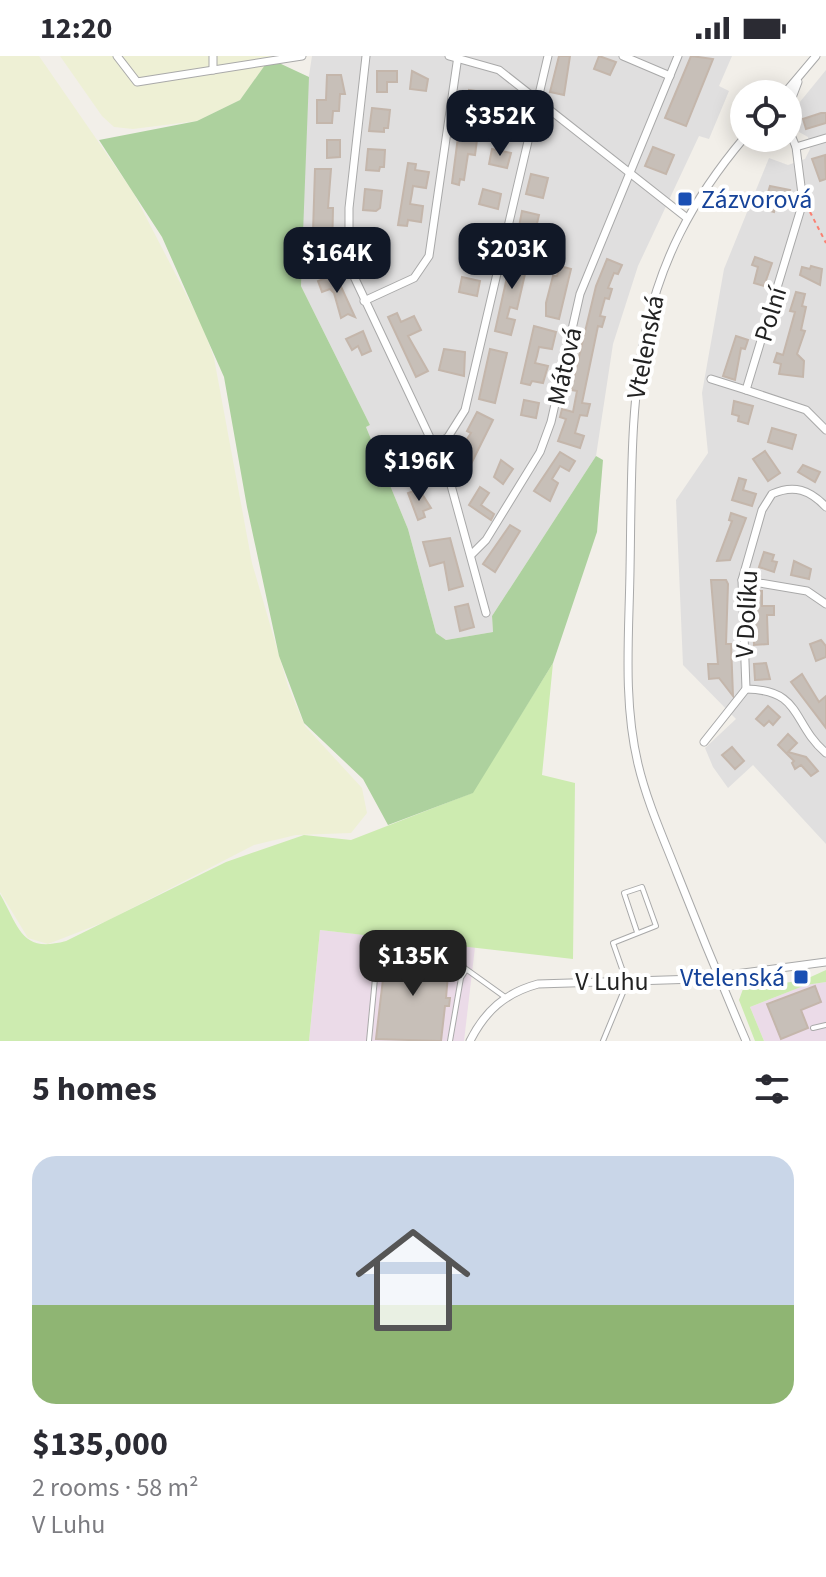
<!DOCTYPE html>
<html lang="en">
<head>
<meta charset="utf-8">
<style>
	body { margin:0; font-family:"Source Sans 3",sans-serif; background:#f2f2f3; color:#2b2b33; height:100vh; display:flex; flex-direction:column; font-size:30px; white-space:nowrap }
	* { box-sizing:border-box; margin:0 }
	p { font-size:26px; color:#7c7c81 }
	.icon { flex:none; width:44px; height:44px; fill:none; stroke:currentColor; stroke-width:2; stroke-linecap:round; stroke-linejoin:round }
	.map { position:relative; height:985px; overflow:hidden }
	.side { display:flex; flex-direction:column; background:#fff; flex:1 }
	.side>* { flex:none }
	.controls { position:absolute; left:730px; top:24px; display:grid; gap:16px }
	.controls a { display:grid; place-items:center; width:72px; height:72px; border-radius:50%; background:#fff; box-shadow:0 4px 20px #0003; font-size:40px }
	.price { position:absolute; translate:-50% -68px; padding:0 18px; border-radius:16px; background:#111827; color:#fff; font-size:26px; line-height:52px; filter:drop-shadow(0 2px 4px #0008) }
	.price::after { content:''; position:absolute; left:50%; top:48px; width:24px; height:18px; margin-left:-12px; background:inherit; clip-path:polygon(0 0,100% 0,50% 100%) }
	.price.active { background:#222; color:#fff }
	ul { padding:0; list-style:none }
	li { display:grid; align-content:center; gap:16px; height:424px; padding:0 32px }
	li+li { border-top:2px solid #e1e1e2 }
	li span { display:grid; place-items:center; height:248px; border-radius:24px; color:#555 }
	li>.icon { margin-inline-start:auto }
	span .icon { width:144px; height:144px; fill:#fffc; stroke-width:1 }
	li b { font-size:34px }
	h2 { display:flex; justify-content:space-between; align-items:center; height:96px; padding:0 32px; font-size:34px }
	.status { display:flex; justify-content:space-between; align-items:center; height:56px; padding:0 40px; background:#fff; direction:ltr }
	.status svg { height:22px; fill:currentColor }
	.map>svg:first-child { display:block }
	.residential { fill:#e0dfdf }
	.industrial { fill:#ebdbe8 }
	.farmland { fill:#eef0d5 }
	.grass { fill:#cdebb0 }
	.forest { fill:#add19e }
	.building { fill:#c7bfb8; stroke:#c4b6ab; stroke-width:2 }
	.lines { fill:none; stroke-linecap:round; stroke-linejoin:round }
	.service-casing { stroke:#a9a9a9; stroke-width:6 }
	.minor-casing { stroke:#a9a9a9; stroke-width:9 }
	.path { stroke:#fa8072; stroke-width:2; stroke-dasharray:4 4; stroke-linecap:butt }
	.service { stroke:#fff; stroke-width:4 }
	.minor { stroke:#fff; stroke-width:7 }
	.transit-dot { fill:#1a4fb4; stroke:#fff; stroke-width:3 }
	.labels { text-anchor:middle; stroke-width:8; stroke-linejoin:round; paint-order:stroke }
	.transit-label { font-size:26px; fill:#164399; stroke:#fff; text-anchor:start }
	.street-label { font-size:26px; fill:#222; stroke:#fff }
</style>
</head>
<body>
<div class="status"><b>12:20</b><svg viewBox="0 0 49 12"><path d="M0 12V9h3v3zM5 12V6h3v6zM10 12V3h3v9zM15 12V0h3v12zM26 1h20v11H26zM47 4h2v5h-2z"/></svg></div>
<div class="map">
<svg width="826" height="985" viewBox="0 0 826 985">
	<rect width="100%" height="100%" fill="#f2efe9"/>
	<g class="residential">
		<path d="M312 0H732L719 30 729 35 709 83 699 80 638 210 613 288 596 400 492 560 493 576 446 584 436 577 408 473 366 371 370 369 301 230 306 39Z"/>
		<path d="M826 14V788L753 709 728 732 713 711 705 692 736 663 683 609 676 444 708 397 702 337 724 213 769 102 788 109 805 103 810 93 808 81 799 76 795 52Z"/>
	</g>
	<g class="industrial">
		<path d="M320 874 475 891 464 985H309Z"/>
		<path d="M826 926V985H764L750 951 806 929Z"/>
	</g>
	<g class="farmland">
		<path d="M0 0H39L133 136 203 271 214 302 252 507 288 630 305 670 362 732 367 757 351 777 296 779 254 789 107 865 48 888 28 882 0 836Z"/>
		<path d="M60 0H272L240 44 197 65 133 73 114 71 102 60Z"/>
	</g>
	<g class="grass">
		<path d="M553 607 542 719 575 727 573 903 320 874 309 985H0V838C20 873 21 897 66 885L226 806 304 779 351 784 472 737Z"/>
		<path d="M826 914V926L806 929 750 951 764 985H755L739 944 743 933 804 924Z"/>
	</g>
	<path class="forest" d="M279 7 309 21 301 230 370 369 366 371 408 473 436 577 446 584 493 576 492 560 596 400 603 404 597 476 553 607 473 737 388 769 363 723 304 667 279 600 247 451 224 321 162 181 99 84 197 65 240 44 265 9Z"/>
	<g class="building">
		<path d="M559 0H570L564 39 550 36Z"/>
		<path d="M599 0 616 6 610 19 594 13Z"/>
		<path d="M691 0 713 3 686 70 665 62Z"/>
		<path d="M377 15H397V26H387V36H377Z"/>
		<path d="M412 15 428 23 426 35 410 33Z"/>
		<path d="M327 19H341L345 38H340L339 55H333L332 67H317V44H326Z"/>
		<path d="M469 34 483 36 477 55 466 53Z"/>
		<path d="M501 36 510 37 509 43 522 45 519 61 506 59 505 64 497 63Z"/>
		<path d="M372 52 390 54 388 72H384V76L369 75Z"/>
		<path d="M821 57H826V67L806 73 803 63Z"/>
		<path d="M458 81 477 84 475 99 468 98 464 124 460 123 459 129 452 127Z"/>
		<path d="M327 84H340V101L327 102Z"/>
		<path d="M653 91 674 99 666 118 645 110Z"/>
		<path d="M368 93 385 94 384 111H380L379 115 366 114Z"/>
		<path d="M492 93 511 97 507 112 489 108Z"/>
		<path d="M825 99 826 123 820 125 812 103Z"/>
		<path d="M408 107 416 108 415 114 429 116 426 132 413 130 412 137 410 148 423 150 421 166 408 164 407 170 398 169Z"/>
		<path d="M315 113H331L328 152H333L332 198H317V176H313Z"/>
		<path d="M531 118 548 122 543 142 526 138Z"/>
		<path d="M770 130 790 134 786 146 777 144 774 156 763 153Z"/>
		<path d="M365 133 382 135 380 152 376 155 363 154Z"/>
		<path d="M483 133 501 138 498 153 479 148Z"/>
		<path d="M522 155 539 159 534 180 518 176Z"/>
		<path d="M361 173H374V177H378V194H361Z"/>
		<path d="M473 175 492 179 488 194 470 190Z"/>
		<path d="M513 194 527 198 528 205 517 253 510 251 507 262 515 264 511 279 495 275Z"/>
		<path d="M755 201 772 207 764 230 754 227 758 211 752 209Z"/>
		<path d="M607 203 622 209 618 218 614 217 608 232 612 233 609 243 605 242 600 260 605 261 602 271 598 270 582 347 590 348 587 360 580 359 575 377 584 380 580 392 558 385 566 363 560 361 562 353 573 356 577 335 571 334 596 230Z"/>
		<path d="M560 210 571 213 559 263 546 260V247L553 220H557Z"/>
		<path d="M811 210 822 213 820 229 800 219 802 211 810 213Z"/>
		<path d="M331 220 333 226 338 224 355 261 348 258 341 262 334 237 330 233 322 236 318 225Z"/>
		<path d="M462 221 480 225 477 240 459 236Z"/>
		<path d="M796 236 805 238 802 250 806 251 801 274 805 275 797 298 804 305 803 321 779 318 781 308 774 306 777 297 783 299 795 256 790 255Z"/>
		<path d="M397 257 401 266 414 260 421 274 408 280 428 315 416 321 388 261Z"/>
		<path d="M534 270 556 276 552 293 539 291 537 300 535 307 548 310 543 327 532 325 530 329 521 327Z"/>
		<path d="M363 275 371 295 362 299 358 290 352 294 346 283Z"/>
		<path d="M736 280 748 284 745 293 741 292 735 324 723 320Z"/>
		<path d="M444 293 465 296 464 320 439 314Z"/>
		<path d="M490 293 507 297 495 347 479 343Z"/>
		<path d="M524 344 539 347 536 362 521 359Z"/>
		<path d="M734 345 753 350 748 368 738 365 739 360 732 358Z"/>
		<path d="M477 356 493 364 468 414 453 404 471 377 467 375Z"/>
		<path d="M772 372 796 379 792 393 768 386Z"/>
		<path d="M408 388 411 394 417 391 426 410 410 418 405 408 400 411 393 395Z"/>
		<path d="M765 395 780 417 768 425 753 403Z"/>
		<path d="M560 396 575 405 569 415 560 410 552 423 558 427 550 445 534 435Z"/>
		<path d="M501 404 513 413 503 428 494 421Z"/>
		<path d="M803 409 820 416 815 426 798 416Z"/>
		<path d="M739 422 746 424 743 434 756 438 752 450 732 444Z"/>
		<path d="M480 431 489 437 481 449 494 458 491 464 469 449Z"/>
		<path d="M419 433 431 452 423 455 425 461 418 464 408 437Z"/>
		<path d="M731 457 746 462 730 504 717 505 732 465 729 464Z"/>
		<path d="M510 469 520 475 495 516 483 508Z"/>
		<path d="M450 482 463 530 449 534 444 506 430 510 423 486Z"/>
		<path d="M764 496 774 499 772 505 777 506 774 516 759 511Z"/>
		<path d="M794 505 811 513 809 523 791 519Z"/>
		<path d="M711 524H726L728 528 726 588H731L733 640 719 622 709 623 708 608H718Z"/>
		<path d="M753 535H762V550H774V559H767L768 588 754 589Z"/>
		<path d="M468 548 474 571 460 575 455 551Z"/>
		<path d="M821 584 826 590V601L816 605 810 588Z"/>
		<path d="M766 607 770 623 755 624 754 608Z"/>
		<path d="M802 618 819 646 826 640V672L791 626Z"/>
		<path d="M768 650 780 661 773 669 769 665 764 670 756 663Z"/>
		<path d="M788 678 797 687 788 696 806 701 818 715 811 720 801 709 795 713 792 707 794 705 778 689Z"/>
		<path d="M732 691 744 705 735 713 722 699Z"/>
		<path d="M386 897 443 903 449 907 446 942H450L449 950H445L441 985 376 983Z"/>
		<path d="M815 930 821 946 801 954 808 972 781 983 767 948Z"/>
	</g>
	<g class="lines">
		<defs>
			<g id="service">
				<path d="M813 972 826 969"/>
				<path d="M369 985 378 891 445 898 505 941"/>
				<path d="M450 985 461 922 466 914"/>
				<path d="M603 985 627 927 613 887 656 870 642 831 624 837 637 876"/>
			</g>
			<g id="minor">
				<path d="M117 0 137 26 302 0"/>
				<path d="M366 0 349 152V210L449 422 486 557"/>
				<path d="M449 0 499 14 687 162"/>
				<path d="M623 0 670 20"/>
				<path d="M213 14V0"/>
				<path d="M784 38 816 0"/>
				<path d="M788 52 798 26"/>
				<path d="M744 82C625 223 633 341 630 515 629 579 623 645 638 708 647 746 663 781 677 817 699 873 722 929 746 985"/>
				<path d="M796 91 826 82"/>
				<path d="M364 245 414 222 429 200 458 0"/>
				<path d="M711 323 746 334 803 146 796 91 788 72"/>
				<path d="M746 334 806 354 826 374"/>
				<path d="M433 391 448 381 465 354 548 0"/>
				<path d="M826 451C810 434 794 428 772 438L762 454 742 524 746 633C803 634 791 667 826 697"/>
				<path d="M471 499 486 484 540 396 551 366 580 238 678 0"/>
				<path d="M742 524 807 535 826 548"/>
				<path d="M704 686 746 633"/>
				<path d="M470 985C485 955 505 937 538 928L697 923 826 906"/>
			</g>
		</defs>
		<use href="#service" class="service-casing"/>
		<use href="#minor" class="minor-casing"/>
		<path class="path" d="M810 156 826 187"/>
		<use href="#service" class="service"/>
		<use href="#minor" class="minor"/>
	</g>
	<g class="transit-dot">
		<rect x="677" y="135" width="16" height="16" rx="4"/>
		<rect x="793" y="913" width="16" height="16" rx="4"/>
	</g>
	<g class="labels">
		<g class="transit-label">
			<text x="701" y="152">Zázvorová</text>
			<text x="785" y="930" text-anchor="end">Vtelenská</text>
		</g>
		<g class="street-label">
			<text transform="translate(770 258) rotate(-73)" y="9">Polní</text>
			<text transform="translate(645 291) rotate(-79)" y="9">Vtelenská</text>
			<text transform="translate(564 310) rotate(-77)" y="9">Mátová</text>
			<text transform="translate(746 558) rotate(-87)" y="9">V Dolíku</text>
			<text x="612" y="934">V Luhu</text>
		</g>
	</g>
</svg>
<div class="controls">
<a><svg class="icon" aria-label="locate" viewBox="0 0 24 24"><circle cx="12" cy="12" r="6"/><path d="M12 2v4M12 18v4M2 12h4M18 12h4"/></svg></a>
</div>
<b class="price" style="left:500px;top:102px">$352K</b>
<b class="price" style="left:512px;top:235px">$203K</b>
<b class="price" style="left:337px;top:239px">$164K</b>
<b class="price" style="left:419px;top:447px">$196K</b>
<b class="price active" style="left:413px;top:942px">$135K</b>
</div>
<section class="side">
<h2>5 homes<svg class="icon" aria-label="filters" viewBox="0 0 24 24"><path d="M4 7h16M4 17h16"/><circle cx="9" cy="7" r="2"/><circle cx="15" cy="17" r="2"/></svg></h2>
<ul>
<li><span style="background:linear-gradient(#c9d6e8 60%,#8fb573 0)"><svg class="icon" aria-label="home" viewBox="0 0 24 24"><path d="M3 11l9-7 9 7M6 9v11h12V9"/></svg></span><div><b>$135,000</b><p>2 rooms · 58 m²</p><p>V Luhu</p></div></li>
</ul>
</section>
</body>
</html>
